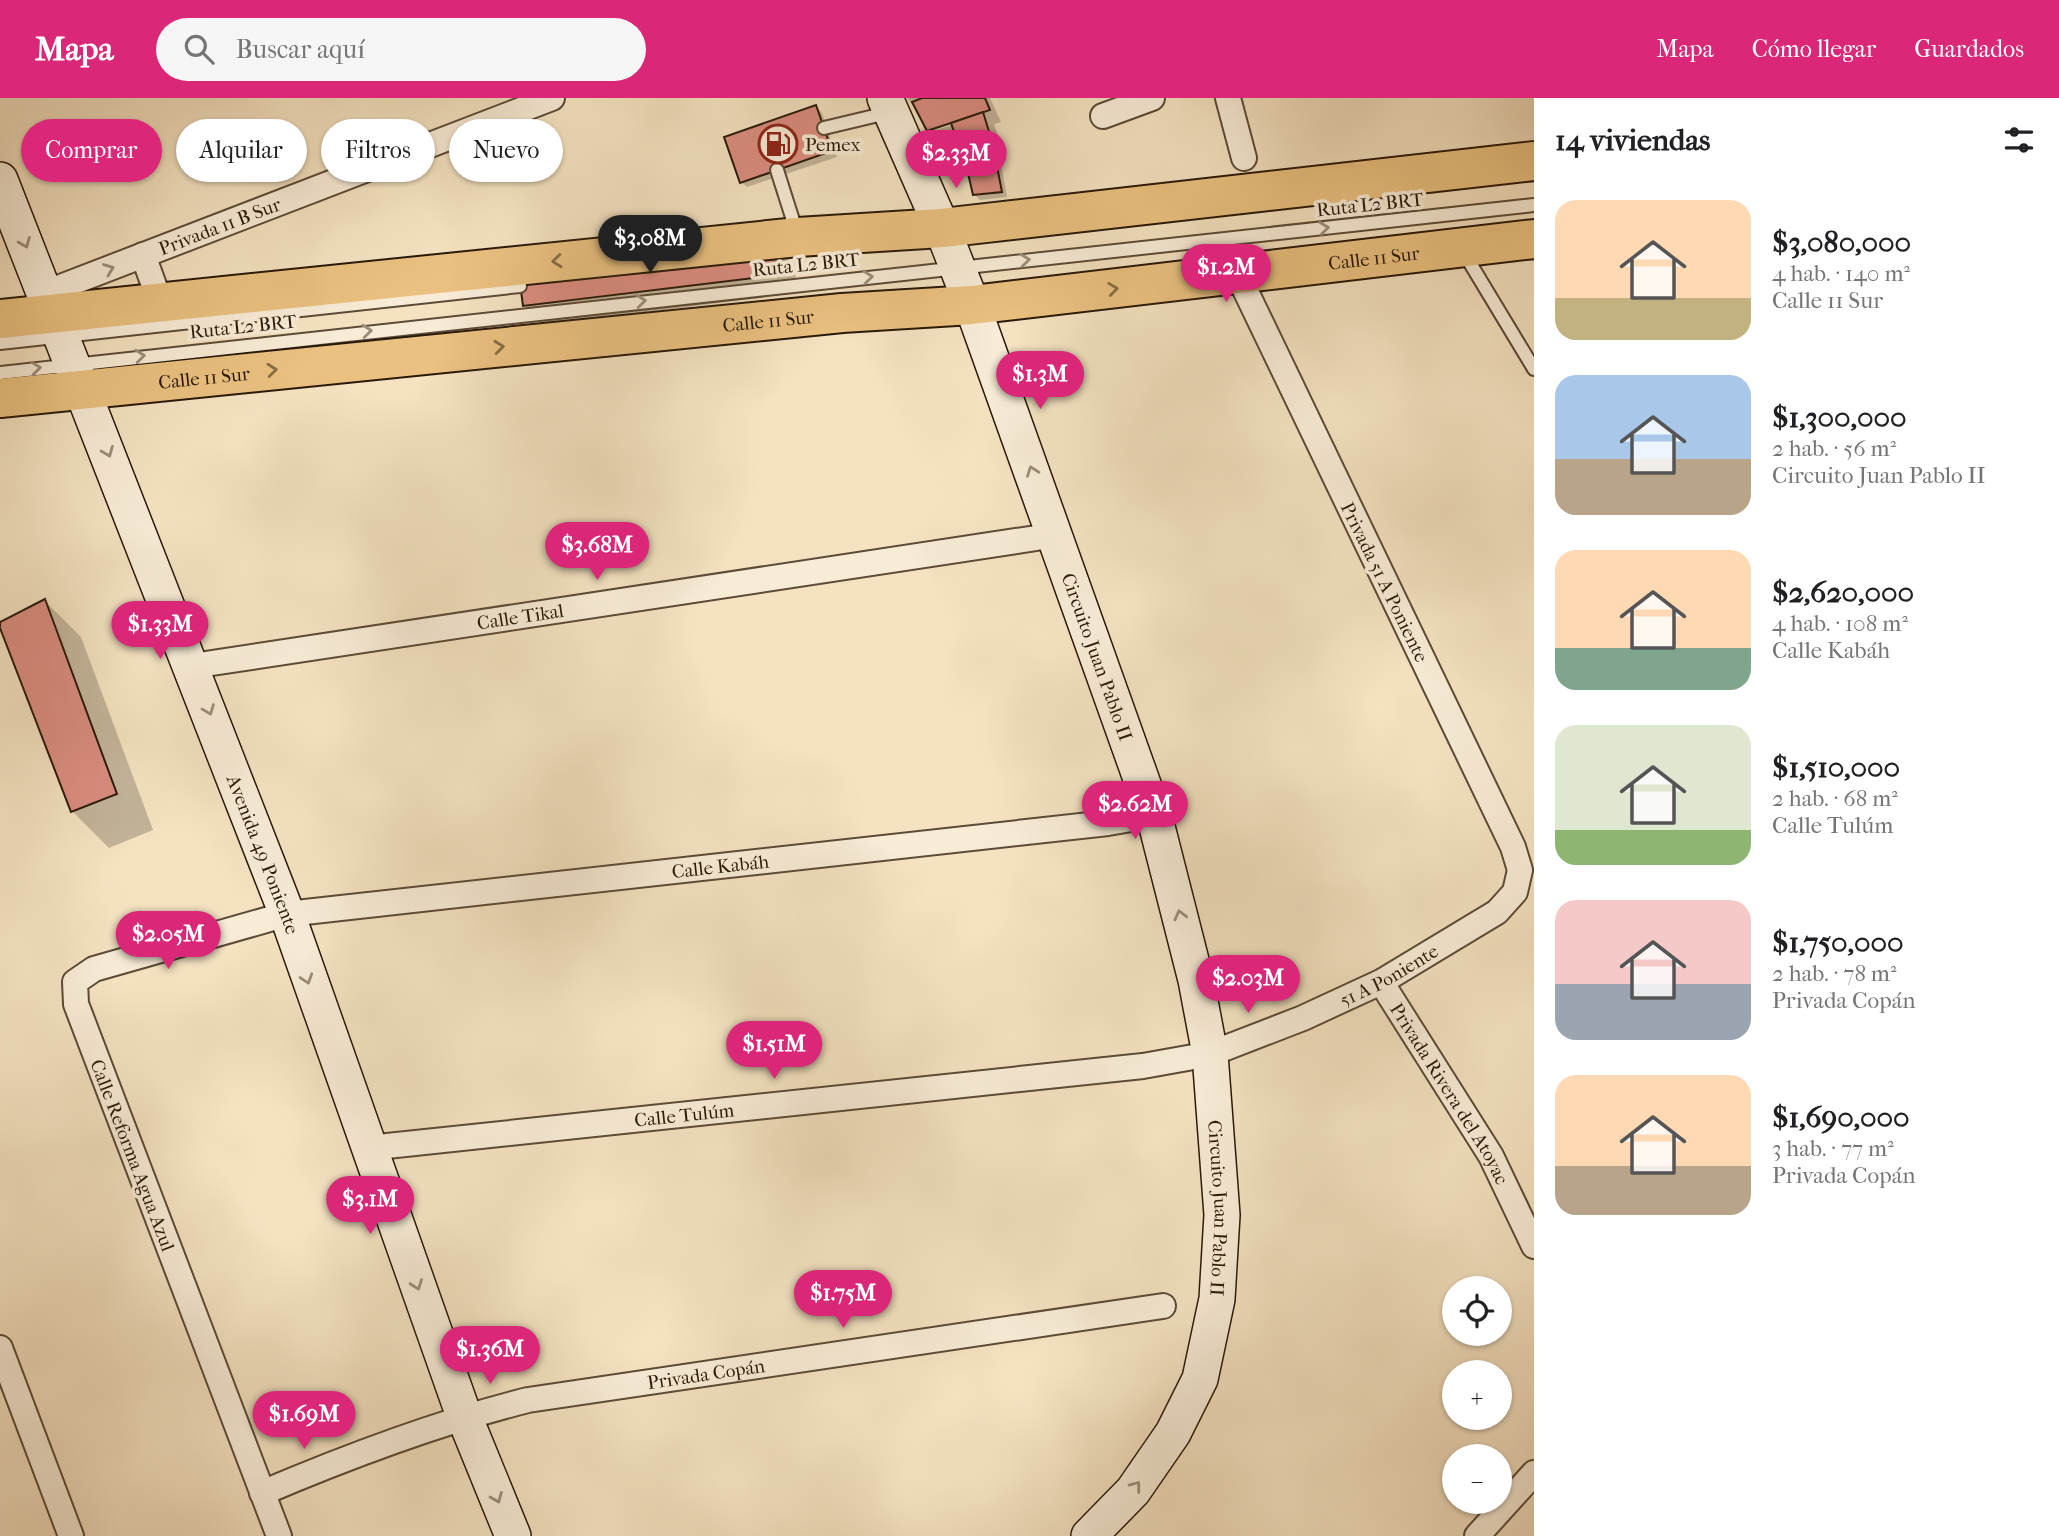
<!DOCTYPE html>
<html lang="es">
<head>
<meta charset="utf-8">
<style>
	body { margin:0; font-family:"IM FELL French Canon",serif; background:#f6f6f6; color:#202124; height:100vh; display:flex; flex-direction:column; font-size:26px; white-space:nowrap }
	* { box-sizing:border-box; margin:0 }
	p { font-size:23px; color:#757577 }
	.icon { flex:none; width:38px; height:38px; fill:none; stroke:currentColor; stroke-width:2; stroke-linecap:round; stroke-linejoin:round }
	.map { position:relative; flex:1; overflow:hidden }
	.sheet { display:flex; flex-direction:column; background:#fff; width:525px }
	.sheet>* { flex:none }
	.guide { position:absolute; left:21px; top:21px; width:665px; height:63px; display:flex; gap:14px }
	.fabs { position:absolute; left:1442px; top:1178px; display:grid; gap:14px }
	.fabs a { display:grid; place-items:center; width:70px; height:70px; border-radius:50%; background:#fff; box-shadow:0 2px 5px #0004; font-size:35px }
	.price { position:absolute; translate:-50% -60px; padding:0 16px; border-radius:24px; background:#db2777; color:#fff; font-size:23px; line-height:46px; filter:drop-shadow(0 2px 4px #0008) }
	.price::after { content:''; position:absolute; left:50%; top:42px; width:21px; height:16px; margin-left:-10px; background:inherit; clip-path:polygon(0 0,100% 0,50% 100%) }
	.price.active { background:#222; color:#fff }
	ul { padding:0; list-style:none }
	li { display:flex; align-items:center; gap:21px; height:175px; padding:0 21px }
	li span { display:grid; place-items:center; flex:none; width:196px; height:140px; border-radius:21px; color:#555 }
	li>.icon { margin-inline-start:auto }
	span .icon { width:84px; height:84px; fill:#fffc; stroke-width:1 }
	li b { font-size:30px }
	h2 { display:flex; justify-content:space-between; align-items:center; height:84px; padding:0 21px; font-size:30px }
	.pill { padding:0 24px; border-radius:32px; background:#fff; box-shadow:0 2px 5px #0004; font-size:24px; line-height:63px }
	.pill.active { background:#db2777; color:#fff }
	header { display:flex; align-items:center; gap:42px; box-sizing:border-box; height:98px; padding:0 35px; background:#db2777; color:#fff }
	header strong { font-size:33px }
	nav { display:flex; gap:38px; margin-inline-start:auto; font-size:24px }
	.search { width:490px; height:63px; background:#f6f6f6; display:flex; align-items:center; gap:18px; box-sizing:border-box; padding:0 24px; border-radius:38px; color:#757577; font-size:26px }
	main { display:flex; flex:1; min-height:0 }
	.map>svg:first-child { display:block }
	.shadow { fill:#0003; fill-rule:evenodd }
	.building { fill:#db8d81; stroke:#291908; stroke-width:2 }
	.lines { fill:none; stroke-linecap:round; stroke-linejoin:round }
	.service-casing { stroke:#5c4b36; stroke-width:16 }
	.minor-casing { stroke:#5c4b36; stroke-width:28 }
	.secondary-casing { stroke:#291908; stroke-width:38 }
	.primary-casing { stroke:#291908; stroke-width:42 }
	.service { stroke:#f8ecd7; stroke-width:12 }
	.minor { stroke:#f8ecd7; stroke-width:24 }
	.secondary { stroke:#f8ecd7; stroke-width:35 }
	.primary { stroke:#eac180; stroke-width:38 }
	.oneway { stroke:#9b8d7a }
	.oneway2 { stroke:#8a6d44 }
	.labels { text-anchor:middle; stroke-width:7; stroke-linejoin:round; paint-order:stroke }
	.poi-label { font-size:19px; fill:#291908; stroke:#f8ecd7; text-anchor:start }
	.street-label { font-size:19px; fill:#291908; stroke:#f8ecd7 }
</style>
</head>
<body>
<header>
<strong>Mapa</strong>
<div class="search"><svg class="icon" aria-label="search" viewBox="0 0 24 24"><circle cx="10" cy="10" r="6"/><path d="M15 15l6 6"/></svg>Buscar aquí</div>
<nav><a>Mapa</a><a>Cómo llegar</a><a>Guardados</a></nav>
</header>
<main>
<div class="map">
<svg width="1534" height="1438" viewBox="0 0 1534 1438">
	<rect width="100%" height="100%" fill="#f4e2c1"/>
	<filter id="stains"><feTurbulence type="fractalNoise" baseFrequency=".00286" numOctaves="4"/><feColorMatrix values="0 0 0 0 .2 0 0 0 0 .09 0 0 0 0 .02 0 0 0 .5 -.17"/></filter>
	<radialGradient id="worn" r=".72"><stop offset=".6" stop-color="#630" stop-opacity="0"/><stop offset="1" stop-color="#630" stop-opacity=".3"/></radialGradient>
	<g class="shadow">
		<path d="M907 0H990L1001 24 994 26 1006 62 975 63 962 50 958 39 941 45ZM959 20 960 24 931 34V30Z"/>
		<path d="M816 9 822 15 837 59 747 89 741 84Z"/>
		<path d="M996 65 1002 71 1007 99 980 102 974 96Z"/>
		<path d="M775 148 794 167 798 195 544 227 525 207Z"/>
		<path d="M45 503 81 539 153 732 109 750 72 713 0 526Z"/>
	</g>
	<g class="building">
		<path d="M922 0H985L990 12 927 33 912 4Z"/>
		<path d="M816 7 832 53 740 85 724 39Z"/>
		<path d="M983 14 994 50 960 51 951 25Z"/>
		<path d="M996 63 1002 94 973 97 967 71Z"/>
		<path d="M776 146 779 177 523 208 519 178Z"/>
		<path d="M45 501 117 696 71 714 0 530V524Z"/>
	</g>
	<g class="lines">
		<defs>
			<g id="service">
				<path d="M824 30 887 15"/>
				<path d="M777 72 797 135"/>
				<path d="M1464 155 1534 271"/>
				<path d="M0 245 520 188"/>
				<path d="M0 275 1534 107"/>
			</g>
			<g id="minor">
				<path d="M1228 0 1244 60"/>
				<path d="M1103 18 1152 0"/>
				<path d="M143 157 160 204"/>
				<path id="s1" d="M45 195 552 0"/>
				<path id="s2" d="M192 568 1056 437"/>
				<path id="s3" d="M1381 884 1491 1058 1534 1148"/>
				<path id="s4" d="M368 1050 1143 968 1210 956 1303 920 1381 884 1497 814 1515 794 1520 772 1513 749 1238 177"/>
				<path d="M0 1250 71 1438"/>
				<path id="s5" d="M262 1395C349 1358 436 1325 528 1302L1163 1208"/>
				<path id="s6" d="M279 1438 76 906 75 884 94 871 287 816 1108 725 1154 717"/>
				<path d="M1477 1438 1534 1375"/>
			</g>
			<g id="secondary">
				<path id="s7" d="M885 0 942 130 972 207 1154 717 1196 882 1210 956 1222 1117 1217 1201 1200 1281 1173 1335 1133 1393 1089 1438"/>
				<path id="s8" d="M0 82 287 816 464 1318 513 1438"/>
			</g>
			<g id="primary">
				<path d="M0 221 798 139 942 130 1534 63"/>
				<path id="s9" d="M0 300 842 215 972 207 1534 141"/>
			</g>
		</defs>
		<use href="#service" class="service-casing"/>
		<use href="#minor" class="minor-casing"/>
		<use href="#secondary" class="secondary-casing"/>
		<use href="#primary" class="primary-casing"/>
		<use href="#service" class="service"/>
		<use href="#minor" class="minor"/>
		<use href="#secondary" class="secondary"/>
		<use href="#primary" class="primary"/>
	</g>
	<defs><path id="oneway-chevron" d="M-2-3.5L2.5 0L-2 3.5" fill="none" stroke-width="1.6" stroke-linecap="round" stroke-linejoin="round" transform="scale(1.75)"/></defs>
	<g class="oneway">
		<use href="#oneway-chevron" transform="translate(1324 130) rotate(-6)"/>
		<use href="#oneway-chevron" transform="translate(25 145) rotate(68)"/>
		<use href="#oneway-chevron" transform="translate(1025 162) rotate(-6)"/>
		<use href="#oneway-chevron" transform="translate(109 171) rotate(-21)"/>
		<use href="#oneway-chevron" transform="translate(868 179) rotate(-6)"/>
		<use href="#oneway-chevron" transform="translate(641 203) rotate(-6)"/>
		<use href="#oneway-chevron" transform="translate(367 233) rotate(-6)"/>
		<use href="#oneway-chevron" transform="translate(140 258) rotate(-6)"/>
		<use href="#oneway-chevron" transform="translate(36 270) rotate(-7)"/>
		<use href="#oneway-chevron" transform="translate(108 354) rotate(68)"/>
		<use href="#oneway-chevron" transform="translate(1032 373) rotate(-110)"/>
		<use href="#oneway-chevron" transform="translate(209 612) rotate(69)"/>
		<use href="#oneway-chevron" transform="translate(1180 817) rotate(-104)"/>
		<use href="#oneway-chevron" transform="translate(307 881) rotate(72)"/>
		<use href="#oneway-chevron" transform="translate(417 1187) rotate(70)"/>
		<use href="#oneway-chevron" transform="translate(1136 1388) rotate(-53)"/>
		<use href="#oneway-chevron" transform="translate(497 1400) rotate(68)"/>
	</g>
	<g class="oneway2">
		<use href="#oneway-chevron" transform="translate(557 163) rotate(174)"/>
		<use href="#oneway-chevron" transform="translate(1113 191) rotate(-7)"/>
		<use href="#oneway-chevron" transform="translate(499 249) rotate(-6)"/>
		<use href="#oneway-chevron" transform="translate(272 272) rotate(-6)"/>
	</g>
	<defs>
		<symbol id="fuel-ring" viewBox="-11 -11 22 22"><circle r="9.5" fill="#f8ecd7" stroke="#8f2418" stroke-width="1.5"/><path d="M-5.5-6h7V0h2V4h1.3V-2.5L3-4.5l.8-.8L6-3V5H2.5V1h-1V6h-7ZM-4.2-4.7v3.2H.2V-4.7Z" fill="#8f2418"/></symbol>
	</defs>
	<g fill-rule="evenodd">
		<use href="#fuel-ring" x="756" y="24" width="44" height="44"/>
	</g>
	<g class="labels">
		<g class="poi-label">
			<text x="805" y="53">Pemex</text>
		</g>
		<g class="street-label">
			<text transform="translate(1370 106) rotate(-6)" y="7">Ruta L2 BRT</text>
			<text dy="7" stroke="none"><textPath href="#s1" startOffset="187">Privada 11 B Sur</textPath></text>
			<text dy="7" stroke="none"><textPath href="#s9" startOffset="1381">Calle 11 Sur</textPath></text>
			<text transform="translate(806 166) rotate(-6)" y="7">Ruta L2 BRT</text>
			<text dy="7" stroke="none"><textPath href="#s9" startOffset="772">Calle 11 Sur</textPath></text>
			<text transform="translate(243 228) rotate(-6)" y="7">Ruta L2 BRT</text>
			<text dy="7" stroke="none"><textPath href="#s9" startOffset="205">Calle 11 Sur</textPath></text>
			<text transform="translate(1385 484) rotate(64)" y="7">Privada 51 A Poniente</text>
			<text dy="7" stroke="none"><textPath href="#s2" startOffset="332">Calle Tikal</textPath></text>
			<text dy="7" stroke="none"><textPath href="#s7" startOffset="598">Circuito Juan Pablo II</textPath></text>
			<text dy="7" stroke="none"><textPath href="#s8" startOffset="724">Avenida 49 Poniente</textPath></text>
			<text dy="7" stroke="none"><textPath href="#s6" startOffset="1251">Calle Kabáh</textPath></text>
			<text dy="7" stroke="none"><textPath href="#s4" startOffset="1043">51 A Poniente</textPath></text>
			<text dy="7" stroke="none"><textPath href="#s3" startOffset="131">Privada Rivera del Atoyac</textPath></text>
			<text dy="7" stroke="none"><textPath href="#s4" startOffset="318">Calle Tulúm</textPath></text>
			<text transform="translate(133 1057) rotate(69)" y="7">Calle Reforma Agua Azul</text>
			<text dy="7" stroke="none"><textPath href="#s7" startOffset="1166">Circuito Juan Pablo II</textPath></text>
			<text dy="7" stroke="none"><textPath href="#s5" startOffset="462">Privada Copán</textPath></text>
		</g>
	</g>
	<rect width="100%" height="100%" filter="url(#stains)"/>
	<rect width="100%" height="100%" fill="url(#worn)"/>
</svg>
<div class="fabs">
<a><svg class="icon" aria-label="locate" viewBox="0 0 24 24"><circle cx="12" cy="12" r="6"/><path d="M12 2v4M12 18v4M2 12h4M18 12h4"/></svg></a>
<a>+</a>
<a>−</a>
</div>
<b class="price" style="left:956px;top:92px">$2.33M</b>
<b class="price active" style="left:650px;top:177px">$3.08M</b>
<b class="price" style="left:1226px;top:206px">$1.2M</b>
<b class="price" style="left:1040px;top:313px">$1.3M</b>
<b class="price" style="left:597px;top:484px">$3.68M</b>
<b class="price" style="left:160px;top:563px">$1.33M</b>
<b class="price" style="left:1135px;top:743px">$2.62M</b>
<b class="price" style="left:168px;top:873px">$2.05M</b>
<b class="price" style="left:1248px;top:917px">$2.03M</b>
<b class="price" style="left:774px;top:983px">$1.51M</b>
<b class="price" style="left:370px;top:1138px">$3.1M</b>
<b class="price" style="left:843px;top:1232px">$1.75M</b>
<b class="price" style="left:490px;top:1288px">$1.36M</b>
<b class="price" style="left:304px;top:1353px">$1.69M</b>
<div class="guide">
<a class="pill active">Comprar</a>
<a class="pill">Alquilar</a>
<a class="pill">Filtros</a>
<a class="pill">Nuevo</a>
</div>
</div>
<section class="sheet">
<h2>14 viviendas<svg class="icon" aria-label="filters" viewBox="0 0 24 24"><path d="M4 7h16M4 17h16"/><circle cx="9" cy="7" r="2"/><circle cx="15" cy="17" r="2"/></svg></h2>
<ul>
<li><span style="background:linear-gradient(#ffd9b3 70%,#c2b280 0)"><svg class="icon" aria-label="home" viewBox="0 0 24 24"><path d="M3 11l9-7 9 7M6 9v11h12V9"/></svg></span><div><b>$3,080,000</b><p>4 hab. · 140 m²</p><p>Calle 11 Sur</p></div></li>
<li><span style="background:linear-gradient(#a9c7e8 60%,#b9a48a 0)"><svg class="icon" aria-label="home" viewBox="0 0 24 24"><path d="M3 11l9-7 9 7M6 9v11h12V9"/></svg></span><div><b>$1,300,000</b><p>2 hab. · 56 m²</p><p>Circuito Juan Pablo II</p></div></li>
<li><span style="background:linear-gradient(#ffd9b3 70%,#7fa58c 0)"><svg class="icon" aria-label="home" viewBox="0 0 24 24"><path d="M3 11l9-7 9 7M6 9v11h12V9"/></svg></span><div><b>$2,620,000</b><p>4 hab. · 108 m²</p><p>Calle Kabáh</p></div></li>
<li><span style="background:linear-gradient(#dfe7d0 75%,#8fb573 0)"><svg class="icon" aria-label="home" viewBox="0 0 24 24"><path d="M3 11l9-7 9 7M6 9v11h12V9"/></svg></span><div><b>$1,510,000</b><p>2 hab. · 68 m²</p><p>Calle Tulúm</p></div></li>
<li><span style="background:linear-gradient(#f6c9c9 60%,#9aa5b1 0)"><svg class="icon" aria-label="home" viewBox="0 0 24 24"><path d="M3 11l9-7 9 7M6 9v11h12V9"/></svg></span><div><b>$1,750,000</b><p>2 hab. · 78 m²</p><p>Privada Copán</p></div></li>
<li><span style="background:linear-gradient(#ffd9b3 65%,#b9a48a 0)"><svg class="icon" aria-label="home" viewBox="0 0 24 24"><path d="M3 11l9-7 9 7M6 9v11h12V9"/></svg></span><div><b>$1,690,000</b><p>3 hab. · 77 m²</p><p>Privada Copán</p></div></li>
</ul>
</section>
</main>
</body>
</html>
